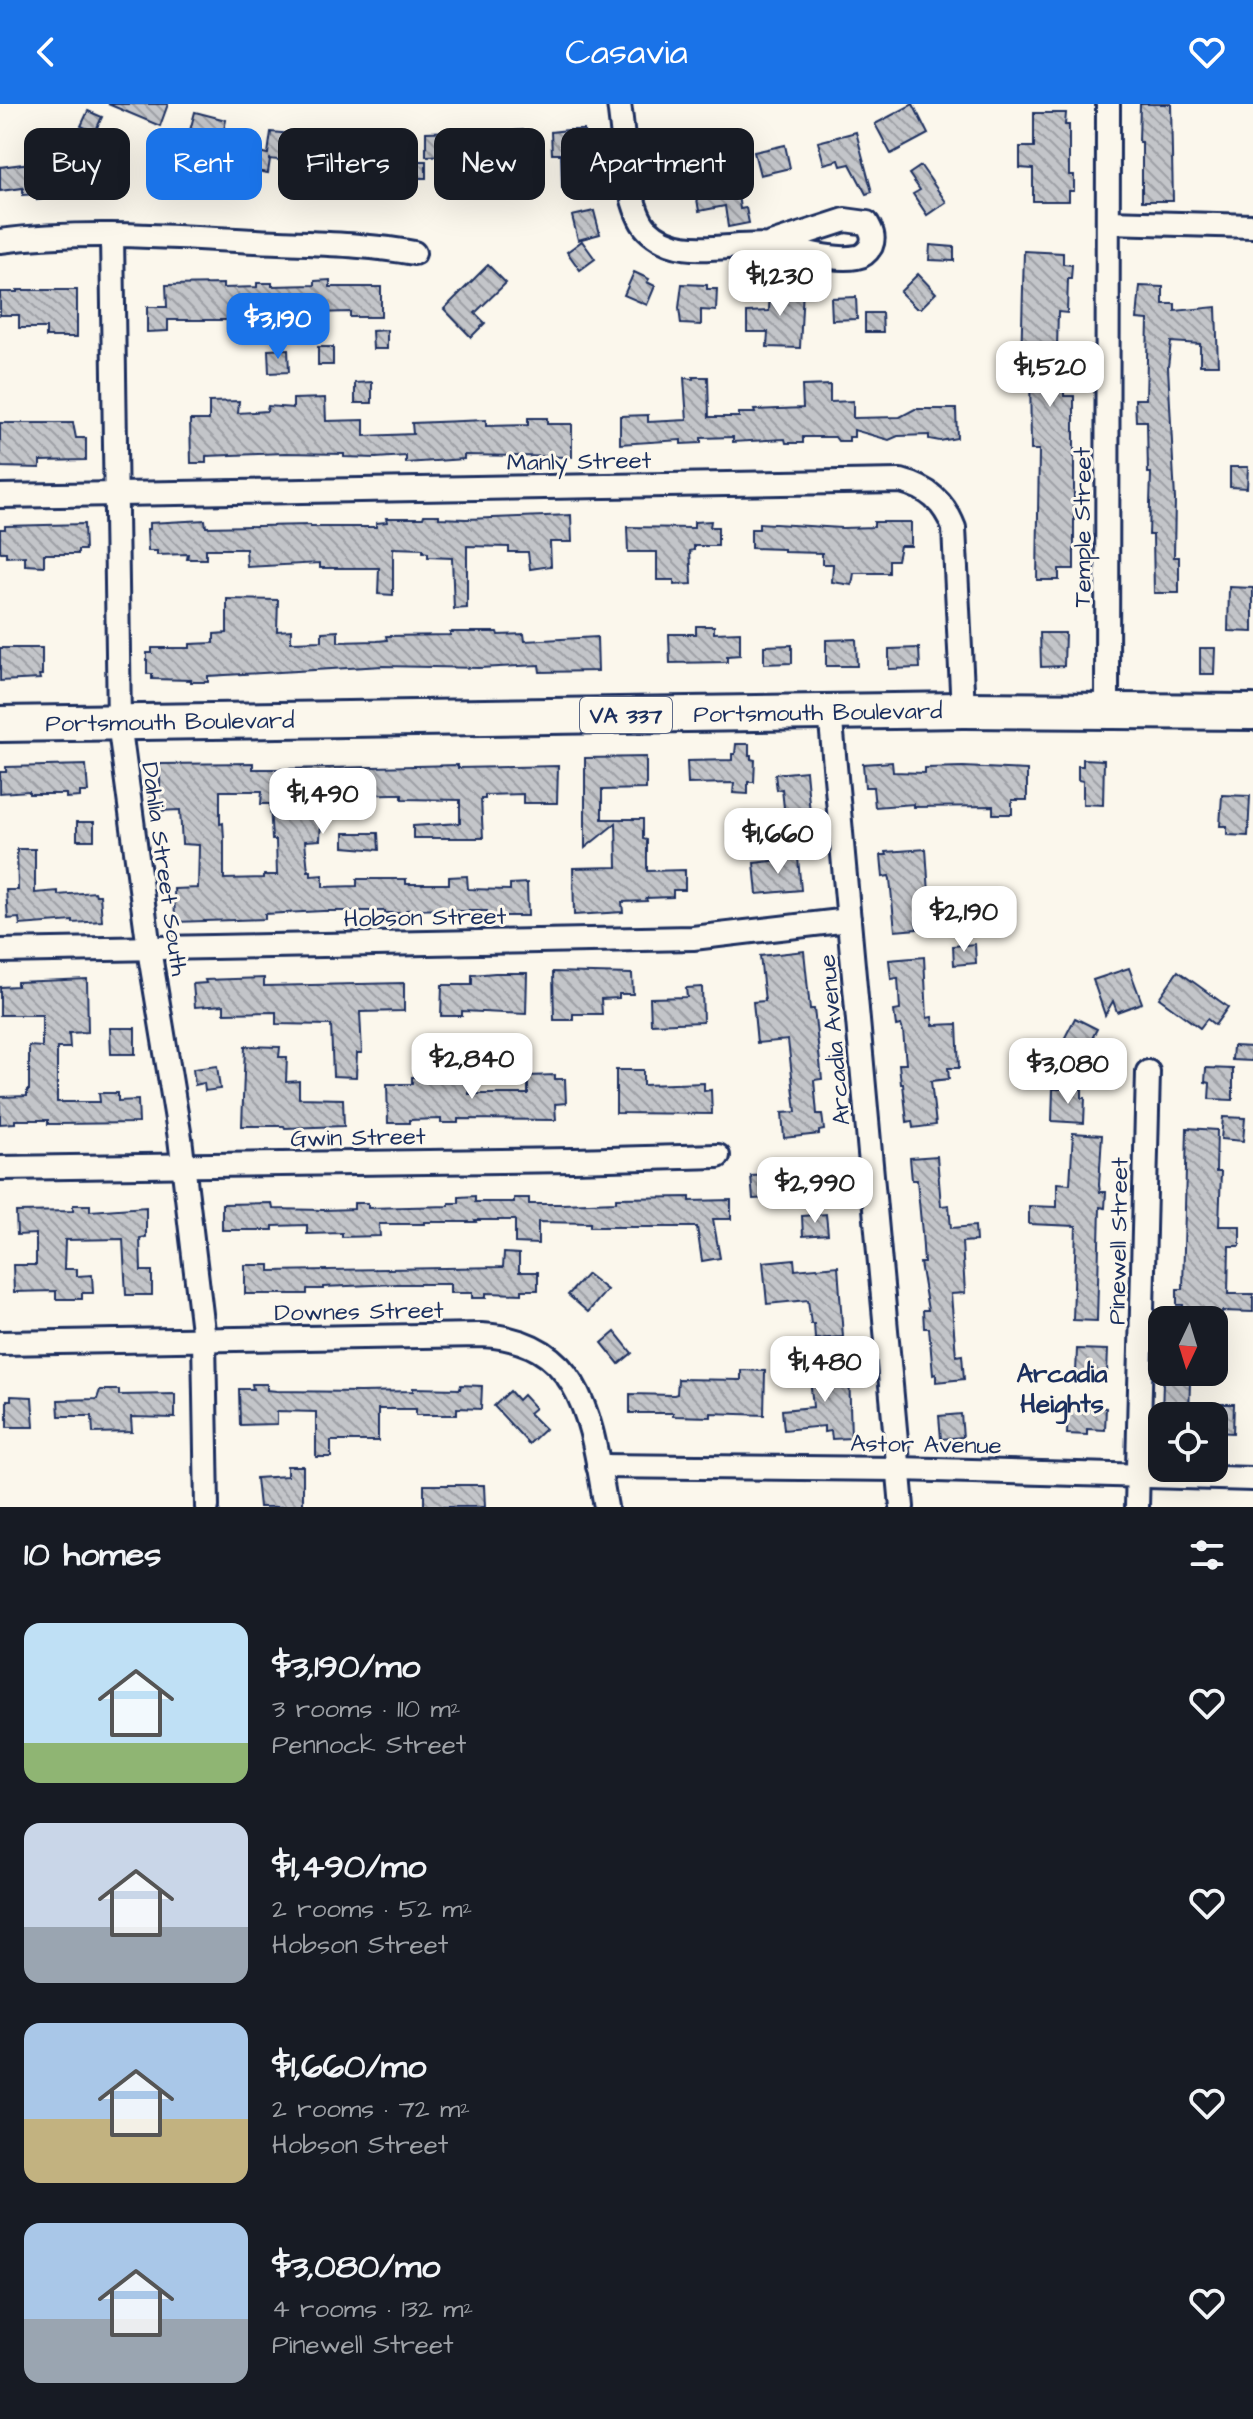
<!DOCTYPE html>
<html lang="en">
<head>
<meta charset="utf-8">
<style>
	body { margin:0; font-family:"Architects Daughter",sans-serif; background:#20242c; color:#f1f3f6; height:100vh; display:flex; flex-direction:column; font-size:30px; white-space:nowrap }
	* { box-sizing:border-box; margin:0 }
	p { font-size:26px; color:#9ea1a6 }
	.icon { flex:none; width:44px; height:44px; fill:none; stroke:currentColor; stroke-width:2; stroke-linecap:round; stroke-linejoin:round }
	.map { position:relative; height:1403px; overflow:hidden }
	.side { display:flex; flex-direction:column; background:#171b24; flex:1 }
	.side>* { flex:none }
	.top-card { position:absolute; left:24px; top:24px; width:800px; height:72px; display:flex; gap:16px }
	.needle { width:52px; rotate:184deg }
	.tools { position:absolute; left:1148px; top:1202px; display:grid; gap:16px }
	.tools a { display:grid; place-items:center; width:80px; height:80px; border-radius:16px; background:#171b24; box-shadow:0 8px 32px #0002; font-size:40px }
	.price { position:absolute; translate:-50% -68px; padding:0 18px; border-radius:16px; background:#fff; color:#222; font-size:26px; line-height:52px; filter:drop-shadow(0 2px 4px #0008) }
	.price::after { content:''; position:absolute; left:50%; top:48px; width:24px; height:18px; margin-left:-12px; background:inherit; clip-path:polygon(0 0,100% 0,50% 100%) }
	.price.selected { background:#1a73e8; color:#fff }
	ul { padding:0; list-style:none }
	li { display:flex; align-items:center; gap:24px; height:200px; padding:0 24px }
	li span { display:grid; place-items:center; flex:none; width:224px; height:160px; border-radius:16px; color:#555 }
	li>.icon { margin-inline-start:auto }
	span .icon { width:96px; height:96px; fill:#fffc; stroke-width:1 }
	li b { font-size:34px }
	h2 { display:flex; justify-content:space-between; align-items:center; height:96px; padding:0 24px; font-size:34px }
	.chip { padding:0 28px; border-radius:16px; background:#171b24; box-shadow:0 8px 32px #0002; font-size:28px; line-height:72px }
	.chip.selected { background:#1a73e8; color:#fff }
	header { display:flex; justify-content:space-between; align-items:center; height:104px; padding:0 24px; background:#1a73e8; color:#fff; font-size:36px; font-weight:600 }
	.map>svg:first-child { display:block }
	.building { fill:url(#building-back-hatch); stroke:#1b2f5e; stroke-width:2; fill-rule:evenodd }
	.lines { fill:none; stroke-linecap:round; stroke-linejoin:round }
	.minor-casing { stroke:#1b2f5e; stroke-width:28 }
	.primary-casing { stroke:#1b2f5e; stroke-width:40 }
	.minor { stroke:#fbf7ec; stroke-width:22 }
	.primary { stroke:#fbf7ec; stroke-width:34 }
	.labels { text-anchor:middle; stroke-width:6; stroke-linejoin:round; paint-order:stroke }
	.shield { fill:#fbf7ec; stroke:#5e6b89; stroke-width:2 }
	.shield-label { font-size:22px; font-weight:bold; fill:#1b2f5e }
	.street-label { font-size:24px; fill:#1b2f5e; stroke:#fbf7ec }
	.neighbourhood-label { font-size:26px; font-weight:bold; fill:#1b2f5e; stroke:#fbf7ec }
</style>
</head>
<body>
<header><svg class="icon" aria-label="back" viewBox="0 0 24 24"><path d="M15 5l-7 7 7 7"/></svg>Casavia<svg class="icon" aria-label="heart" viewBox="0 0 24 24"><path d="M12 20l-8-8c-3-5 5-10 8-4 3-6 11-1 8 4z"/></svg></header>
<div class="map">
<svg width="1253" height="1403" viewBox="0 0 1253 1403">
	<defs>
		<pattern id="building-back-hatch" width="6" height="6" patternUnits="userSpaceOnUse" patternTransform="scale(2)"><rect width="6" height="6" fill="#c3c5c9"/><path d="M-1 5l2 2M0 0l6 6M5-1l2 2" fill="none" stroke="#9ea0a6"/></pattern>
	</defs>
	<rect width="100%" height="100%" fill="#fbf7ec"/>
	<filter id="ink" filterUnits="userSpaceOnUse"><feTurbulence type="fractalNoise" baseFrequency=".0125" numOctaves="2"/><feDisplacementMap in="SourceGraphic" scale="16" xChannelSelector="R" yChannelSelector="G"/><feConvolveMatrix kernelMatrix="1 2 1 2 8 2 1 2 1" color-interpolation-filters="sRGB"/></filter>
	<g filter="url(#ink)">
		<g class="building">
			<path d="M108 0H168L160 22Z"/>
			<path d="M913 0 928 30 891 50 875 20Z"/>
			<path d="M1140 0H1171L1173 97H1142V38H1139Z"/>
			<path d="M88 7 102 13 95 28 81 22Z"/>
			<path d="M195 8 226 16 221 41 268 50 271 28 303 31 300 53 295 52 294 58 270 55 268 69 200 58 203 33 189 30Z"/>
			<path d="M1034 9H1066L1065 21H1069V71H1074V87H1069V97H1033V65L1020 64V43H1034Z"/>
			<path d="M523 26V50L490 51V29Z"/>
			<path d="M568 26H584L587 83 562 84 561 50H552L551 28Z"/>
			<path d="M458 27 459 51 426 52V28Z"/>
			<path d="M856 28 872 88 866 90 850 60 841 62 839 56 824 60 818 38Z"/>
			<path d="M382 29V50H376V57H350L349 30Z"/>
			<path d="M785 41 790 64 760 71 754 48Z"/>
			<path d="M46 57 48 66 52 65V68L58 67 61 89 55 90V93L37 96V90L23 91V84L0 87V63Z"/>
			<rect x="411" y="57" width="15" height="17"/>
			<path d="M726 59 729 78 736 76 740 105 746 104 749 119 728 123 725 102 699 107 692 65Z"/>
			<path d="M921 62 946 98 927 111 913 90 920 86 909 70Z"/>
			<path d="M594 107 600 130 578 136 572 112Z"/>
			<path d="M582 137 595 155 580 166 567 148Z"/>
			<path d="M930 141 954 143V157L929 156Z"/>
			<path d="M1024 147 1063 149V160L1072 161 1071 175H1068L1067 209 1058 208 1057 244H1064L1062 281H1064V292H1074V465H1059V476H1037L1039 346H1031L1030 259H1021Z"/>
			<path d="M488 161 506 179 475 209 485 219 471 233 444 205Z"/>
			<path d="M634 168 649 175 647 178 655 182 647 201 624 191Z"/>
			<path d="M918 170 936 189 921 204H916L900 188Z"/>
			<path d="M330 176V183H381V213H350V208L315 209V205L279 206V222L235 224V216H168V227L147 228V203H167L166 181 223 180V184L257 183V179H272V182L315 181V177Z"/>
			<path d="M682 180 707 181V185H717L716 207 701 206V221L681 220 679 204Z"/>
			<path d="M770 182 803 184 800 244 767 243 768 228H747V208L769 207Z"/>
			<path d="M1140 182 1163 183V200H1175V207L1216 203 1218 261H1200V240L1171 238 1168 263 1175 395 1174 453H1179V489H1154L1153 431H1149L1151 369H1148L1147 317H1136L1135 295H1146L1148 216 1137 215Z"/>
			<path d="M17 186H77V233H46V224H19V211H0V188H17Z"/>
			<path d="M856 193 857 215 832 216 831 194Z"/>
			<path d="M865 209H882L883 228H865Z"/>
			<path d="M387 226V245H373L372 227Z"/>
			<rect x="318" y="243" width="15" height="18"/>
			<path d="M288 245 289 268 269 269 268 246Z"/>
			<path d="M693 273H708L709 313H739V309H755L754 306 803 304 802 282 830 281V298L853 297V314L900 313 915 305H956L957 334 940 337 929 335V331L898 332 889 336 854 326V333H849V337H838L835 333H803V339H786L785 335 733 338V333L701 334V339L681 340V336L620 340V312L648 311V318L687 316 684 274 693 275Z"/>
			<path d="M372 278V299H355V279Z"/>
			<path d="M325 294 326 317 364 316V332L413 330 412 319 486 316V322L528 321V314H547V320H572V353L464 351V355L406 359V352L376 354 344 353V350L285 349 206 352V359H191L190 316H209V298L239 297 238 309 267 307 268 302 293 304V295Z"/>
			<path d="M0 319H73L76 334H86V356L40 357V364L0 363Z"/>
			<path d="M1230 363H1248L1247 384 1230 383Z"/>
			<path d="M424 411H439V414L466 415 571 411 572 438H550L551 462 530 465 528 448H509V443L467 442V504L454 505 452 454 428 453V449L423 448V445L393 444V491L378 490 379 464H320V459L247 463 246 445H206V455H187L188 450 157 451V447H148L147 425H149V419L205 416 206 423 310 421V423H376V419L387 418 386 414H423Z"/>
			<path d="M711 417 710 423H718V442H694V446L690 447 692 480 674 481V476H657V448H628L627 423 694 424V418Z"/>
			<path d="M874 418H911V442H900L897 456H889V469H854L852 481 832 478 833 460H822V449L784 448V445L751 444V425H759V419L842 424 874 423Z"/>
			<path d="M84 420 85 446H78V450H44V462L25 461V452L6 453V448H0V425H5V422Z"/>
			<path d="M1229 483 1253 484V528L1228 527Z"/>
			<path d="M227 495 278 496 277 527 291 526V538L322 537V528L338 527V538L377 537 387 536 386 532 450 531V528H497L498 531 524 530 525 537 597 533 598 567 540 568 539 561 479 564 383 562 208 572V578H191V576L152 575V570H147V549H152V544H190V540L214 539V530L227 529Z"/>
			<path d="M696 522H714V529L740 528V551L727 552V558L670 559 669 530H696Z"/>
			<path d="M1040 529H1065L1064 562 1041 563Z"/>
			<path d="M856 535 857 562H826V536Z"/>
			<path d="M792 541V559L764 560V542Z"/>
			<path d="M0 544H42V571H39L40 575 0 577Z"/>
			<path d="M919 544 920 564 889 565V545Z"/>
			<path d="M1200 544H1215L1214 570H1200Z"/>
			<path d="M736 640H749V651H751V655L755 656 754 678H748V690L733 689 734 679 688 680 687 657 732 656V650H735Z"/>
			<path d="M646 653V685L602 686V715H643V735L647 736V767L685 766V786H673V793L646 794 647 797 622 798 623 808 574 811 573 764 617 763 616 719 585 744V654Z"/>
			<path d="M1083 655 1104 656 1103 701 1083 700V677L1078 676V662H1083Z"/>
			<path d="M892 658 893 668 925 669V664L963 663 1027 666V696H1012V710H993V702L914 703V700L875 703 873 683H865L863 660Z"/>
			<path d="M253 659V665H285L458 661V664L558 662 557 699H523V690L485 691V695H481L483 734H413V722L460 719V696L402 695V690H393L351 691V697H322L320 736 305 737 308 767H311V772L323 771V783L357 782V775H406V780H449V773L467 772 468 785 510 786V780L527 779 528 812H487V807H452V805L406 806V809H385V807H323L265 810V815L175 818 174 785 198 784 199 741 182 740 180 706 158 707 159 702H150V685H160V660ZM220 687H262L261 700H270L272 736H276L277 771H264V774L224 775V735L223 719 220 720Z"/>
			<path d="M86 661 88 688H80V693L66 694V690H29V687L0 689V668H6V663Z"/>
			<path d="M806 667 810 709H805L807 721 786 723 782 685 777 686 775 670Z"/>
			<path d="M1222 691 1250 692 1248 732 1227 731V722H1220Z"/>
			<rect x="77" y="718" width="17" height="18"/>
			<path d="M344 729H378L379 746 344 743Z"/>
			<path d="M17 745H35V789L58 787V791L95 788 96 791H100L102 817 73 819V817L20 821 19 814 8 815 6 786H18Z"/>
			<path d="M926 745 929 789 938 788 940 811 916 813 917 825 895 827 890 775 889 772 883 773 881 751H887L886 748Z"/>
			<path d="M798 754 801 786 757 790 754 759Z"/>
			<path d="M975 840 976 859 954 861 953 842Z"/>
			<path d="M804 847 810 905H814L822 975 814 976 817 1010H822L824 1026 819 1027V1030L784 1034 782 1009 796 1008 788 936 757 939 753 898 765 897 760 852Z"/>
			<path d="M924 853 927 914 932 913 933 921 957 920 959 964H948L949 975 931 977 936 1021 913 1024 912 1017 907 1018 903 980H901L899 960H906L903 927 901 921 896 922 894 907 900 906 898 874 891 875 889 856Z"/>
			<path d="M1129 864 1142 899 1117 908 1113 897 1105 911 1093 876Z"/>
			<path d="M1178 867 1228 903 1215 921 1207 915 1200 924 1159 894Z"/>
			<path d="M553 868 632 870 633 890H619V894L601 895 602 910H573V916H554Z"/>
			<path d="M495 869H527L526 910 462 907V912H441L442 881H472V871Z"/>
			<path d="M264 874V882L404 879V907L360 908 362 949H357L356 973 333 972 331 921 276 920V908L224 909V901L195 903 193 880 206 879 205 876Z"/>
			<path d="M87 875 88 928 69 929 70 944H57V998H100L99 989H118V997L138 996 139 1019 57 1020H48V1016H15V1019L0 1020V993L27 992V986H29V942L42 943V911H0V883L17 882V878Z"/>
			<path d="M702 883 703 918 651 920 650 894 687 893 686 884Z"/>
			<path d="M1075 914 1097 925 1082 953 1061 941Z"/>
			<path d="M110 924H135V950H111Z"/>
			<path d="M245 942 280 943 279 953H287L286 978 299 977V994L343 995 344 1022 285 1024 284 1022H242Z"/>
			<path d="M1233 942 1253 943 1252 957 1232 956Z"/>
			<path d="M217 962 220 985 205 987 204 979 195 981 193 965Z"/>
			<path d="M1206 964 1233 965V996L1209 995 1210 979 1205 978Z"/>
			<path d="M616 966H643V981L704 979V987L711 986 712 1010 616 1009Z"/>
			<path d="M468 971 469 990H528V972L555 971V975H565L566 999 555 1000 556 1016 458 1015V1019H441V1015L409 1016V1019H388L387 980H412V973Z"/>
			<path d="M1053 985H1082V994H1085L1084 1019 1052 1017Z"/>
			<path d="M1223 1013 1245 1014 1243 1037 1221 1035Z"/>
			<path d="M1187 1024 1217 1026 1216 1068H1221L1219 1122H1240V1142H1229L1228 1190H1253V1208L1222 1207 1221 1216H1183V1201H1177V1185H1183Z"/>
			<path d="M1073 1029 1102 1031 1099 1081 1100 1088H1106L1105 1104 1100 1103 1097 1217 1073 1216 1076 1122 1029 1120V1102L1057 1103V1079L1070 1080Z"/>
			<path d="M937 1052 941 1102 949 1101 951 1124 975 1122 976 1137 962 1138 965 1189 951 1190 956 1252 962 1251 964 1275 936 1278V1270L933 1271 929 1224H924L923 1206H928L920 1159H924L922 1129 917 1076H912L910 1054Z"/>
			<path d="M829 1060 830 1079 798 1082 797 1063Z"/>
			<path d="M770 1071 774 1094 753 1095 751 1072Z"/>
			<path d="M475 1092V1098H514V1094H529V1100H562L616 1098V1094L690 1093V1097L731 1096V1115H713L720 1154 702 1157 697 1123H590V1119L538 1118V1140L515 1139V1116H475L476 1118H424V1120H379L380 1132 342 1133V1129L307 1130V1121L273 1122V1126H222V1100L272 1099 273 1105 323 1106 354 1105V1099H368V1104L449 1102V1099H459V1093Z"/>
			<path d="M73 1101H90V1107L146 1103V1133L140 1134 141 1167H152V1191H126L123 1135 65 1136 64 1165H77V1172L92 1171 93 1189H82V1195H56V1187L14 1188 13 1161H36V1130L17 1131 16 1108 73 1107Z"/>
			<path d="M826 1110 828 1130 803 1132 802 1112Z"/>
			<path d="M504 1149 519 1150V1168H538V1186H522V1190L486 1189V1194H472V1189H450V1180H398L323 1183V1185H307V1190H245V1161H270V1167L503 1163Z"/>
			<path d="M794 1155 795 1166 838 1162 843 1233 815 1235 814 1220H811L808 1196 767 1200 763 1158Z"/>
			<path d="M587 1170 607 1186 588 1208 568 1191Z"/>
			<path d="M615 1228 632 1249 619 1260 602 1239Z"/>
			<path d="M1077 1245 1108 1246 1107 1270 1076 1269Z"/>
			<path d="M840 1261 841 1266 849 1265 851 1334 832 1335 831 1327 824 1328V1322L784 1326 782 1306 813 1303 809 1264Z"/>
			<path d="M741 1266 765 1267 764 1311 711 1309V1313L673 1312V1309H630V1290L674 1291 677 1290 678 1275 741 1276Z"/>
			<path d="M1163 1277 1190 1278 1189 1312H1162Z"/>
			<path d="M252 1280H267V1286L277 1287 360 1288 413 1287V1284L460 1285 461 1281 482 1282 481 1305 457 1304V1311H416V1305H378V1337H331V1353H316V1308L277 1307V1320L240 1321 239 1285H253Z"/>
			<path d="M100 1286H119V1291L175 1290V1314L131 1313 132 1328 93 1329 92 1312H59L58 1296 97 1295Z"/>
			<path d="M510 1287 518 1296 523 1291 535 1304 529 1309 545 1325 529 1340 494 1302Z"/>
			<path d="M11 1292 32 1293 34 1323H7V1296H11Z"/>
			<path d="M1214 1300H1234L1233 1329 1214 1328Z"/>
			<path d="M1068 1302 1106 1304 1105 1326 1087 1325V1331L1067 1330Z"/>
			<path d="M961 1310 963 1333 941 1335 939 1312Z"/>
			<path d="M287 1362H303V1403H259L256 1374 287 1372Z"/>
			<path d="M424 1381H484L485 1403H424Z"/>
		</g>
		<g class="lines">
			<defs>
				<g id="minor">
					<path d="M619 0C624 32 626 103 647 125 681 159 730 137 772 142 796 145 833 158 857 153 863 152 868 147 871 142 875 133 871 126 867 119L845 116 768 141"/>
					<path d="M1108 118 1253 122"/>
					<path d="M112 132 119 618 149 845 180 1034 204 1235 207 1403"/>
					<path d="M0 137C85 126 171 133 256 137 308 140 362 139 414 149"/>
					<path d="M0 392 901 377C928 384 944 398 954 424L963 606"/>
					<path d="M1107 606 1108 0"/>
					<path d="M830 607 902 1403"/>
					<path d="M0 847 693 834 849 816"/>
					<path d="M0 1064 573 1056 718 1052"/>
					<path d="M0 1239 481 1231C586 1236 591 1322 606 1403"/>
					<path d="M598 1362 899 1365 1253 1375"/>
					<path d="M1137 1403 1148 968"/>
				</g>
				<g id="primary">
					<path id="s1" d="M0 620 963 606 1253 608"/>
				</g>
			</defs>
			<use href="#minor" class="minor-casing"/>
			<use href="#primary" class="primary-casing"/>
			<use href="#minor" class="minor"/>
			<use href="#primary" class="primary"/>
		</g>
	</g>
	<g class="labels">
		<rect class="shield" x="580" y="593" width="92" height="36" rx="6"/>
		<g class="shield-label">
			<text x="626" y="619">VA 337</text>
		</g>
		<g class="street-label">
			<text transform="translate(579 357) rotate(-1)" y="8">Manly Street</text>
			<text transform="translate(1082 423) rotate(-90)" y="8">Temple Street</text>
			<text dy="8" stroke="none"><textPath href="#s1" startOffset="818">Portsmouth Boulevard</textPath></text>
			<text dy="8" stroke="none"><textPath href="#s1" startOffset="170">Portsmouth Boulevard</textPath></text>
			<text transform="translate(165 765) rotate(82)" y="8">Dahlia Street South</text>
			<text transform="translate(425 813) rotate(-1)" y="8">Hobson Street</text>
			<text transform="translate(834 936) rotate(-95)" y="8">Arcadia Avenue</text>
			<text transform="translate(358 1033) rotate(-1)" y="8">Gwin Street</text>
			<text transform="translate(1118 1137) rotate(-89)" y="8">Pinewell Street</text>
			<text transform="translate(359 1207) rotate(-1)" y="8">Downes Street</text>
			<text transform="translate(926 1340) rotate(1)" y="8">Astor Avenue</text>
		</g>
		<g class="neighbourhood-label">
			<text x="1062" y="1278">Arcadia<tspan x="1062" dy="30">Heights</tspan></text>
		</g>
	</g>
</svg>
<div class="tools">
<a><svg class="needle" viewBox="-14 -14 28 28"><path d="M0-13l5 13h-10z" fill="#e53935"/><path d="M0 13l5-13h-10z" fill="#9ea1a6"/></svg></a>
<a><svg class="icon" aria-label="locate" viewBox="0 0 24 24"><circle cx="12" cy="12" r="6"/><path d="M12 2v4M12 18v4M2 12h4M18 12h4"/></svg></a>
</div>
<b class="price" style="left:780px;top:214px">$1,230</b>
<b class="price selected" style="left:278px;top:257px">$3,190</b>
<b class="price" style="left:1050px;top:305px">$1,520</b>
<b class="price" style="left:323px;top:732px">$1,490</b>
<b class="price" style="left:778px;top:772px">$1,660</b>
<b class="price" style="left:964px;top:850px">$2,190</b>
<b class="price" style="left:472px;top:997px">$2,840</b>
<b class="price" style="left:1068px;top:1002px">$3,080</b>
<b class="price" style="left:815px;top:1121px">$2,990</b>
<b class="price" style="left:825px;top:1300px">$1,480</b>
<div class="top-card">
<a class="chip">Buy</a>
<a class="chip selected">Rent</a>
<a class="chip">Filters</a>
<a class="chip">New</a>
<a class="chip">Apartment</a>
</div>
</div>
<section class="side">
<h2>10 homes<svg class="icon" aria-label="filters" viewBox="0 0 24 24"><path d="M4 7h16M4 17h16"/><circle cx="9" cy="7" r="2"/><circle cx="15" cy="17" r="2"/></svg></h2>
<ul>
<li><span style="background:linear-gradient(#bfe0f5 75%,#8fb573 0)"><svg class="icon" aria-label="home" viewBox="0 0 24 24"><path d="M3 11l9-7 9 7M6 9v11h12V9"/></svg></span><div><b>$3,190/mo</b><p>3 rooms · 110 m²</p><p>Pennock Street</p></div><svg class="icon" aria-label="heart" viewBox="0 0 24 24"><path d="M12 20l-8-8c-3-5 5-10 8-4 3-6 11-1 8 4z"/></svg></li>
<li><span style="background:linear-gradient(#c9d6e8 65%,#9aa5b1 0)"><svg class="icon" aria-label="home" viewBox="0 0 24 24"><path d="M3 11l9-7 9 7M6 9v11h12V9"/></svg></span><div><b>$1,490/mo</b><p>2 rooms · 52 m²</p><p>Hobson Street</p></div><svg class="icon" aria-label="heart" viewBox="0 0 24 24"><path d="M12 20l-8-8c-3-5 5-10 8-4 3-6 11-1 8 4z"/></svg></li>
<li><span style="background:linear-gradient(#a9c7e8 60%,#c2b280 0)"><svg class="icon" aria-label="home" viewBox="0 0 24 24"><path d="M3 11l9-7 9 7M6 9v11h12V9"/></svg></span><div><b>$1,660/mo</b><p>2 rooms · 72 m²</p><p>Hobson Street</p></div><svg class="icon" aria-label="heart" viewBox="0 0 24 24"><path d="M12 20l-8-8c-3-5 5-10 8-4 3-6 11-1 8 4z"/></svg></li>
<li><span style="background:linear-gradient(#a9c7e8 60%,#9aa5b1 0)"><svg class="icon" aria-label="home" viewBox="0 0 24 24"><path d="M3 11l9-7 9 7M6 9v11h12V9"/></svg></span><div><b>$3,080/mo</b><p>4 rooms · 132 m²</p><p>Pinewell Street</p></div><svg class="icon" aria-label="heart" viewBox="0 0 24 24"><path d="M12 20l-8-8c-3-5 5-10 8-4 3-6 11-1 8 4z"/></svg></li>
</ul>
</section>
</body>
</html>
